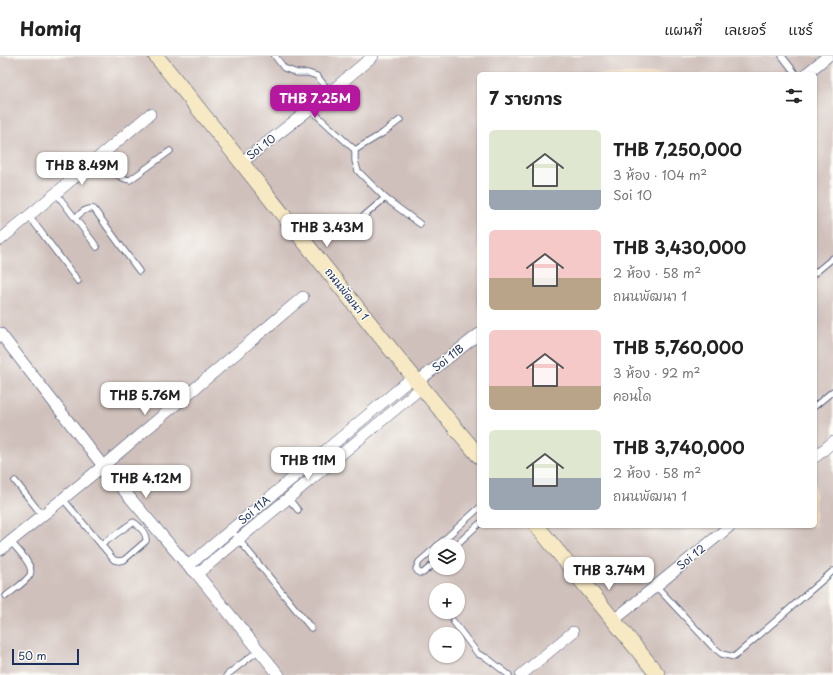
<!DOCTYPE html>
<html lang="th">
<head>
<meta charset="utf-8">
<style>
	body { margin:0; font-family:"Playpen Sans","Playpen Sans Thai",sans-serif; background:#f2f2f2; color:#222; height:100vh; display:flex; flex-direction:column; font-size:15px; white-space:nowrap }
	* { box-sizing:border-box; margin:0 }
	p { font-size:13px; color:#767676 }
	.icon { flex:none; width:22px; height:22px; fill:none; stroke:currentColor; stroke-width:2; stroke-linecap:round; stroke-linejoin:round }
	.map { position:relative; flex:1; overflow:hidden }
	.side { position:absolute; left:477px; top:16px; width:340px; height:456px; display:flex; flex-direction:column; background:#fff; border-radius:6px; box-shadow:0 1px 3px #0004 }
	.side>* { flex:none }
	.buttons { position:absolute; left:429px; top:483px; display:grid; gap:8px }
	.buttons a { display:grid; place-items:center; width:36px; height:36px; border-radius:50%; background:#fff; box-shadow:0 1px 3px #0004; font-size:20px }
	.scale { position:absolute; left:12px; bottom:10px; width:67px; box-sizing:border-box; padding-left:4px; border:2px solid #1b2f5e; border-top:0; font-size:11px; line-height:14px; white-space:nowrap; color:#1b2f5e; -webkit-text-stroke:3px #fdfcf7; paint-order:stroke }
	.price { position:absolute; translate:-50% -34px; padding:0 9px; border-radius:8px; background:#fff; color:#222; font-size:13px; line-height:26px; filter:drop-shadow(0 1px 2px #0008) }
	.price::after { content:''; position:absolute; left:50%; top:24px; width:12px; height:9px; margin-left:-6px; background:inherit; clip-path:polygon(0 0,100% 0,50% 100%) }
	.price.selected { background:#b5179e; color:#fff }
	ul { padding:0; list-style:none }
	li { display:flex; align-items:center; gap:12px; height:100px; padding:0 12px }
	li span { display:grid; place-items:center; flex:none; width:112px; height:80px; border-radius:6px; color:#555 }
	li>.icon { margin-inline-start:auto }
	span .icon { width:48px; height:48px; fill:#fffc; stroke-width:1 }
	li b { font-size:17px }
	h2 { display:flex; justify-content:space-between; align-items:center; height:48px; padding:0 12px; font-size:17px }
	header { display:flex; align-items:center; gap:24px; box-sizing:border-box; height:56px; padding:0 20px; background:#fff; border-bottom:1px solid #e0e0e0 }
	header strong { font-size:19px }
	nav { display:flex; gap:22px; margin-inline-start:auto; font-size:14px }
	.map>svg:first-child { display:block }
	.industrial { fill:#cfc0bb; fill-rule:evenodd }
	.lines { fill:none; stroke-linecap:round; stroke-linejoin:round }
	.lane-casing { stroke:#3b496c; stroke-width:7 }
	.street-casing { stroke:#3b496c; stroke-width:12 }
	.secondary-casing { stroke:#3b496c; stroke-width:16 }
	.lane { stroke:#fff; stroke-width:5.5 }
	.street { stroke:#fff; stroke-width:11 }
	.secondary { stroke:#f6e9c3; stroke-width:15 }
	.labels { text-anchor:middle; stroke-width:3; stroke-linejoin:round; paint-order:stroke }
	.street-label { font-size:11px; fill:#1b2f5e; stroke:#fdfcf7 }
</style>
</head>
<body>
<header>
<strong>Homiq</strong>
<nav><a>แผนที่</a><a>เลเยอร์</a><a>แชร์</a></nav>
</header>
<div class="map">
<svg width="833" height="619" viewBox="0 0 833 619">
	<rect width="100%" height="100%" fill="#fdfcf7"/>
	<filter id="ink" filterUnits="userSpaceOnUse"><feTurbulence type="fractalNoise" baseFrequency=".025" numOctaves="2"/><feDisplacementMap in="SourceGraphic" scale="8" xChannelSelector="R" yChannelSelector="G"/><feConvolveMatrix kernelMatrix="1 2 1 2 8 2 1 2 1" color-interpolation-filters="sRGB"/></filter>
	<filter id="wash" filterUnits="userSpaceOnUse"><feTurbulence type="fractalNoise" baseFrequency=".012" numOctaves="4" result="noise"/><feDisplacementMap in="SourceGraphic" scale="16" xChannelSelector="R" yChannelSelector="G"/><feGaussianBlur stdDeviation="0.9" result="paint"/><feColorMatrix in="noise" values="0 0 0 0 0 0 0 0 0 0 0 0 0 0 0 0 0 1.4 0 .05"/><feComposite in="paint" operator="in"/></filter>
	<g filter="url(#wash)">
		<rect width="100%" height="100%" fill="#f3daba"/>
		<path class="industrial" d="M0 0H833V619H0ZM479 18H815V470H479ZM436 490H458V512H436ZM436 534H458V556H436ZM436 578H458V600H436Z"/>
	</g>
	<g filter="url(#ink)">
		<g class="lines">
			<defs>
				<g id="lane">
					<path d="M275 0 284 12 297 17H308L317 20 330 36"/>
					<path d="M782 0 796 18"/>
					<path d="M310 53 355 94 383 77 400 64"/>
					<path d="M355 94V105L358 115 385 142 420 168"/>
					<path d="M100 99C108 109 117 123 130 124L170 95"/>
					<path d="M56 137 97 191"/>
					<path d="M29 160 78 225"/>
					<path d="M76 161C82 156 86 152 94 153L139 215"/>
					<path d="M345 176 385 142"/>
					<path d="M815 217 833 202"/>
					<path d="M815 350 833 335"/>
					<path d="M15 425 42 459"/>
					<path d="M288 442 298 454"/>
					<path d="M63 443 114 504 119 505 124 504 146 485C147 478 139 469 133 466L101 489"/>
					<path d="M231 474 311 572"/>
					<path d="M437 490 479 452"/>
					<path d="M455 490 479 468"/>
					<path d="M436 491 419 506 416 513 419 517H423L436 506"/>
					<path d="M656 530 712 590 722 598 734 601 833 515"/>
					<path d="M6 540C12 535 26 526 30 519 35 510 16 492 10 485"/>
					<path d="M453 565 478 598 487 602 509 619"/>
					<path d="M227 619 259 594"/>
				</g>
				<g id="street">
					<path d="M806 18 828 0"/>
					<path d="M242 106 310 53 373 0"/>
					<path d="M0 184 150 58"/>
					<path d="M0 277 103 410 188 510 197 518 279 619"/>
					<path d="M417 326 479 278"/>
					<path d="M815 401 833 386"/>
					<path d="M0 494 103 410 303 241"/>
					<path d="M188 510 413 321"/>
					<path d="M197 518 421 332"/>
					<path d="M614 564 730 470"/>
					<path d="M521 619 573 576"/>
				</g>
				<g id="secondary">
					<path d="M156 0C264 133 368 269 479 400"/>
					<path d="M537 470 658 619"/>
				</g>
			</defs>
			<use href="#lane" class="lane-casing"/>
			<use href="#street" class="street-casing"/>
			<use href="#secondary" class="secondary-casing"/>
			<use href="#lane" class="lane"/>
			<use href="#street" class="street"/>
			<use href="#secondary" class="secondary"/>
		</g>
	</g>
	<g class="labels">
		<g class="street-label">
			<text transform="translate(261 91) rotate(-38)" y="4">Soi 10</text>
			<text transform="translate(347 238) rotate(52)" y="4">ถนนพัฒนา 1</text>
			<text transform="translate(448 302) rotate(-38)" y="4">Soi 11B</text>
			<text transform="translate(254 454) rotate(-40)" y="4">Soi 11A</text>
			<text transform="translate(691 501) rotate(-39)" y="4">Soi 12</text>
		</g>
	</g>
</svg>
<div class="buttons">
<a><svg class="icon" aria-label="layers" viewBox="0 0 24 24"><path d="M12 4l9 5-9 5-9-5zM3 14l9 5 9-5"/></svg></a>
<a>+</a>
<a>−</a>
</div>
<div class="scale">50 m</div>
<b class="price selected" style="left:315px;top:63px">THB 7.25M</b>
<b class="price" style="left:82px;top:130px">THB 8.49M</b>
<b class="price" style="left:327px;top:192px">THB 3.43M</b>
<b class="price" style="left:145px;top:360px">THB 5.76M</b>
<b class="price" style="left:308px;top:425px">THB 11M</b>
<b class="price" style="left:146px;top:443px">THB 4.12M</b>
<b class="price" style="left:609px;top:535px">THB 3.74M</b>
<section class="side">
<h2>7 รายการ<svg class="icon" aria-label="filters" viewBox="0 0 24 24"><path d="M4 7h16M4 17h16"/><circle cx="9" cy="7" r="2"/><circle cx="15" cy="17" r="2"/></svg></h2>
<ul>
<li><span style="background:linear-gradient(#dfe7d0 75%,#9aa5b1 0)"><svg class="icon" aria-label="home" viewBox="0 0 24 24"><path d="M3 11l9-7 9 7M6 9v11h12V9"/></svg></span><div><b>THB 7,250,000</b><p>3 ห้อง · 104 m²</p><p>Soi 10</p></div></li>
<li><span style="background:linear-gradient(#f6c9c9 60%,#b9a48a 0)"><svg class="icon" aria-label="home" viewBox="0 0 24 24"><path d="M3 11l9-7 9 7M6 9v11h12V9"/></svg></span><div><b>THB 3,430,000</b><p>2 ห้อง · 58 m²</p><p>ถนนพัฒนา 1</p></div></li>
<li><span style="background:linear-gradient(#f6c9c9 70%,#b9a48a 0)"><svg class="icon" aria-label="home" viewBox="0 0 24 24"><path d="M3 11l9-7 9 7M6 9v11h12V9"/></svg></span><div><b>THB 5,760,000</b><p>3 ห้อง · 92 m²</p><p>คอนโด</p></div></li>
<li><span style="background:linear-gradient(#dfe7d0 60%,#9aa5b1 0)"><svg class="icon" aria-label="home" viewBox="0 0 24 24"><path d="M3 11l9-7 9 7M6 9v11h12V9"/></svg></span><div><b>THB 3,740,000</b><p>2 ห้อง · 58 m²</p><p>ถนนพัฒนา 1</p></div></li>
</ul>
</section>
</div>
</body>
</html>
